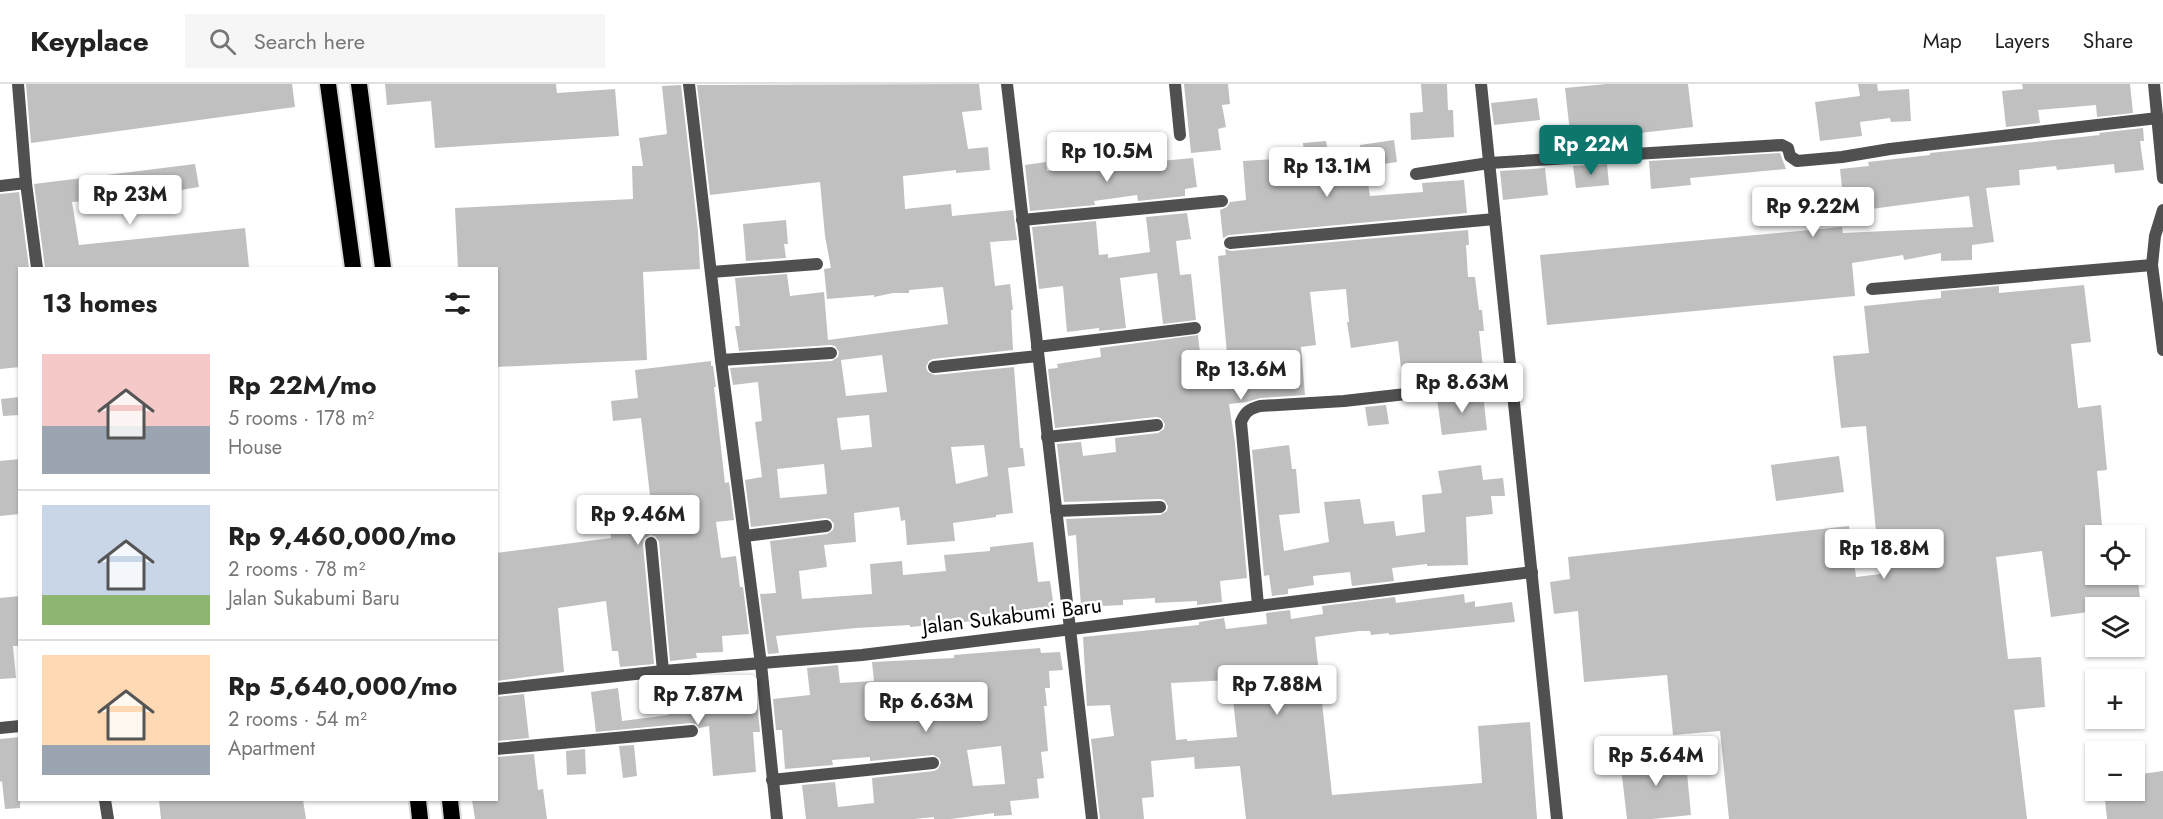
<!DOCTYPE html>
<html lang="en">
<head>
<meta charset="utf-8">
<style>
	body { margin:0; font-family:Jost,sans-serif; background:#f6f6f6; color:#222; height:100vh; display:flex; flex-direction:column; font-size:22px; white-space:nowrap }
	* { box-sizing:border-box; margin:0 }
	p { font-size:20px; color:#767676 }
	.icon { flex:none; width:33px; height:33px; fill:none; stroke:currentColor; stroke-width:2; stroke-linecap:round; stroke-linejoin:round }
	.map { position:relative; flex:1; overflow:hidden }
	.panel { position:absolute; left:18px; top:183px; width:480px; height:534px; display:flex; flex-direction:column; background:#fff; border-radius:0px; box-shadow:0 2px 4px #0004 }
	.panel>* { flex:none }
	.buttons { position:absolute; left:2085px; top:441px; display:grid; gap:12px }
	.buttons a { display:grid; place-items:center; width:60px; height:60px; border-radius:0px; background:#fff; box-shadow:0 2px 4px #0004; font-size:30px }
	.price { position:absolute; translate:-50% -51px; padding:0 14px; border-radius:6px; background:#fff; color:#222; font-size:20px; line-height:39px; filter:drop-shadow(0 2px 3px #0008) }
	.price::after { content:''; position:absolute; left:50%; top:36px; width:18px; height:14px; margin-left:-9px; background:inherit; clip-path:polygon(0 0,100% 0,50% 100%) }
	.price.current { background:#0f766e; color:#fff }
	ul { padding:0; list-style:none }
	li { display:flex; align-items:center; gap:18px; height:150px; padding:0 24px }
	li+li { border-top:2px solid #e0e0e0 }
	li span { display:grid; place-items:center; flex:none; width:168px; height:120px; border-radius:0px; color:#555 }
	li>.icon { margin-inline-start:auto }
	span .icon { width:72px; height:72px; fill:#fffc; stroke-width:1 }
	li b { font-size:26px }
	h2 { display:flex; justify-content:space-between; align-items:center; height:72px; padding:0 24px; font-size:26px }
	header { display:flex; align-items:center; gap:36px; box-sizing:border-box; height:84px; padding:0 30px; background:#fff; border-bottom:2px solid #e0e0e0 }
	header strong { font-size:28px }
	nav { display:flex; gap:33px; margin-inline-start:auto; font-size:21px }
	.search { width:420px; height:54px; background:#f6f6f6; display:flex; align-items:center; gap:15px; box-sizing:border-box; padding:0 21px; border-radius:0px; color:#767676; font-size:22px }
	.map>svg:first-child { display:block }
	.building { fill:#c0c0c0; fill-rule:evenodd }
	.lines { fill:none; stroke-linecap:round; stroke-linejoin:round }
	.trunk-casing { stroke:#dbdbdb; stroke-width:20 }
	.minor { stroke:#505050; stroke-width:12 }
	.trunk { stroke:#000; stroke-width:16 }
	.labels { text-anchor:middle; stroke-width:5; stroke-linejoin:round; paint-order:stroke }
	.street-label { font-size:21px; fill:#000; stroke:#fff }
</style>
</head>
<body>
<header>
<strong>Keyplace</strong>
<div class="search"><svg class="icon" aria-label="search" viewBox="0 0 24 24"><circle cx="10" cy="10" r="6"/><path d="M15 15l6 6"/></svg>Search here</div>
<nav><a>Map</a><a>Layers</a><a>Share</a></nav>
</header>
<div class="map">
<svg width="2163" height="735" viewBox="0 0 2163 735">
	<rect width="100%" height="100%" fill="#fff"/>
	<g class="building">
		<path d="M26 0H292L295 23 31 59Z"/>
		<path d="M385 0H556L557 9 615 5 619 52 435 64 431 17 387 21Z"/>
		<path d="M979 0 982 26 962 28 968 65 988 63 990 86 956 89V86L903 92 905 125 951 120 952 132 1013 126 1017 156 990 158 995 202 1010 200 1013 226H1011L1013 266 933 275 929 277 926 283 928 288 935 291 1014 283 1020 364H1023L1025 382 1008 384 1013 429 996 431V433L953 439 955 457 907 461 905 436 901 437 899 423 854 429 856 458 824 461 827 483 799 487 802 515 872 510 870 480 902 477 903 491 946 487 944 471 990 467V463L1033 458 1038 498 1050 497 1054 524 1033 527 1034 530 1005 534 1004 531 974 535V537L910 543V541L856 544 776 552 779 569 768 570 760 510 776 509 770 457 827 450 833 446 834 440 830 435 825 434 751 443 745 396 762 393 755 338 762 337 758 298 733 301 730 284 832 277 838 273 839 268 835 262 830 261 739 267 735 242H740L735 194 787 190 790 212 824 208 828 256 948 240 945 218 943 203 909 206V209H893L874 213V211L827 215 824 185 831 184 825 152 820 98 710 111 697 1ZM882 271 887 308 846 312 841 276ZM869 331 872 363 841 366 837 334ZM984 361 988 392 956 400 951 363ZM824 380 827 410 780 414 777 385Z"/>
		<path d="M1184 0H1228L1230 20 1222 21 1226 43 1218 45 1221 66 1191 69Z"/>
		<path d="M1421 0H1447L1448 26H1453L1454 53 1411 56 1410 29 1423 28Z"/>
		<path d="M1606 0H1688L1693 43 1604 53 1605 64 1572 66 1565 4Z"/>
		<path d="M1858 0H1877L1878 7 1909 5 1911 37 1891 38 1890 34 1860 38 1862 52 1820 57 1815 18 1860 12Z"/>
		<path d="M2022 0H2130L2133 29 2097 33 2096 21 2038 26 2040 39 2006 43 2002 7 2023 5Z"/>
		<path d="M681 1 698 147 700 185 643 188 647 276 496 283V184H458L455 124 633 115 632 82H643L639 54 667 50 662 2Z"/>
		<path d="M1537 14 1540 36 1494 41 1491 19Z"/>
		<path d="M2143 44 2144 57H2140L2144 86 2115 89 2114 80 2057 86 2056 82 2019 86 2020 101 1986 104 1994 158 1972 161V176L1941 177V169L1904 176 1903 171 1852 179 1855 212 1547 241 1540 171 1842 143 1843 149 1973 143 1969 112 1856 127 1854 112 1843 113 1840 85 1869 82 1868 78 1930 71V69L2100 51 2099 49Z"/>
		<path d="M1394 56 1397 78 1363 83 1360 61Z"/>
		<path d="M1326 57 1333 96 1367 92 1370 112 1423 108 1422 99 1464 96 1467 129 1229 151 1223 154 1220 126 1227 123 1230 118 1246 116 1243 77 1276 75 1277 91 1306 87 1303 59Z"/>
		<path d="M1780 69 1786 85 1690 94 1691 101 1651 105 1649 77Z"/>
		<path d="M1193 74 1197 103 1185 105V112L1138 117 1137 111 1094 117 1095 121 1030 127 1025 81 1046 78 1047 87 1107 79V82Z"/>
		<path d="M195 80 199 103 138 113 72 118 79 161 245 144 249 183 45 184 34 100Z"/>
		<path d="M1607 80 1609 101 1576 104 1573 82Z"/>
		<path d="M1545 84 1548 111 1503 116 1500 87Z"/>
		<path d="M19 108 29 184H20V283L0 285V110Z"/>
		<path d="M1187 129 1191 155 1176 157 1180 191 1191 190 1196 236 1163 240 1157 189 1120 194 1126 244 1099 247V244L1067 248 1063 202 1039 205 1032 143 1096 137 1099 171 1108 170V174L1150 168 1146 133Z"/>
		<path d="M786 136 788 160H784L786 174 746 177 743 140Z"/>
		<path d="M1468 146 1469 161H1466L1468 193H1475L1479 226H1482L1484 247H1479L1484 293 1428 299 1427 290 1402 293 1398 257 1351 264 1347 238H1349L1346 205 1310 208 1316 261 1301 263 1305 311 1260 314 1247 318 1229 320 1235 359 1247 494 1220 497 1222 518 1197 521V517L1155 519V514L1123 516V521L1081 523 1076 451 1068 452 1066 435 1160 431 1167 427 1168 422 1164 416 1160 415 1064 418 1057 360 1081 358 1083 372 1116 368 1115 354 1158 349 1164 345 1165 340 1161 334 1156 333 1055 344 1048 285 1058 284 1057 280 1101 273 1100 264 1198 251 1204 305 1230 302 1218 172 1226 171 1225 165 1231 167Z"/>
		<path d="M2084 201 2091 258 2071 260 2078 324 2101 321 2107 386 2097 387 2103 452H2096V490H2137L2141 521 2096 524V527L2051 533 2042 467 1996 473 2008 575 2041 573 2045 623 2014 626 2027 735H1729L1720 647 1673 651 1667 591 1584 598 1578 527 1554 530 1550 498 1570 495 1568 473 1849 442 1856 493 1880 490 1866 342 1841 344 1833 272 1869 269 1864 222 1941 214V207L1999 202V209Z"/>
		<path d="M711 277V282H713L716 303H714L725 399 729 398 734 436 716 438 721 474 736 472 740 503H743L749 550 722 552 723 568 696 569 697 574 670 577 659 458 655 452 650 451 644 455 643 460 654 580 620 583 618 567H612L606 517 558 524 564 588 496 597V469L611 454 610 441 653 437 641 334 613 337 611 317 638 314 635 286Z"/>
		<path d="M1483 310 1487 346 1442 351 1437 315Z"/>
		<path d="M20 313V331L3 332 1 315Z"/>
		<path d="M1386 321 1389 340 1368 342 1365 323Z"/>
		<path d="M1289 361 1292 385H1296L1300 429 1279 431 1284 467 1329 458 1324 418 1360 415 1364 440 1394 437 1396 452 1425 448 1422 411 1442 409 1438 387 1481 381 1483 396 1503 394 1505 412H1491L1493 430 1466 433 1468 481 1427 482V480L1392 484 1394 497 1352 502 1350 488 1313 492 1314 501 1288 505V510L1272 512 1269 491 1264 492 1252 366Z"/>
		<path d="M1839 372 1844 408 1776 417 1771 381Z"/>
		<path d="M20 375V430L0 432V377Z"/>
		<path d="M1464 510 1465 519 1475 517V523L1512 518 1515 538 1389 551V549L1371 551 1370 547H1359L1315 553 1332 711 1482 699 1478 642 1530 638 1537 735H1246L1240 682 1195 685 1194 673 1151 677 1154 713 1142 714 1144 735H1100L1091 655 1114 652 1110 621 1087 622 1083 553 1199 541V538L1224 534 1226 545 1267 540 1266 529 1290 526 1291 535 1323 530 1322 522 1395 513 1396 519ZM1231 596 1237 653 1187 657V655L1176 656 1171 599Z"/>
		<path d="M20 512V562H13L16 594 0 595V514Z"/>
		<path d="M1040 564 1041 569 1060 568 1063 586 1049 587 1050 604H1045L1047 622H1044L1048 667 1041 668 1044 694 1037 695 1039 714 1010 717 1012 731 994 732V729L951 735H934V733L914 735H806L802 701 835 698 838 723 874 719 872 694 934 687 938 685 941 679 939 674 933 671 870 677V673L832 676 833 681 785 685 782 646H776L773 615 810 611 807 584 838 581 840 599 874 597 872 578 954 574V571ZM1001 662 1005 700 973 702 967 666Z"/>
		<path d="M618 604 622 637 669 631 668 626 709 620 708 613 751 608 752 618 757 617 760 648H753L756 688 713 692 709 642 699 644 696 640 691 639 596 648 591 608Z"/>
		<path d="M524 610 529 654 496 657V613Z"/>
		<path d="M20 653V724L5 725 2 697 0 698V655Z"/>
		<path d="M634 661 637 692 623 694 619 662Z"/>
		<path d="M585 665 586 690 567 691 566 667Z"/>
		<path d="M1685 668 1691 731 1652 735H1627L1620 675Z"/>
		<path d="M534 670 538 706 543 705 547 735H475L472 716H496V673Z"/>
		<path d="M2163 687V735H2107L2104 706H2134V691Z"/>
		<path d="M159 716H303L306 735H161Z"/>
	</g>
	<g class="lines">
		<defs>
			<g id="trunk">
				<path d="M328 0 353 184"/>
				<path d="M359 0 383 184"/>
				<path d="M418 716 420 735"/>
				<path d="M450 716 452 735"/>
			</g>
		</defs>
		<use href="#trunk" class="trunk-casing"/>
		<g class="minor">
			<path d="M18 0 26 99 37 184"/>
			<path d="M689 0 721 276 761 580 777 735"/>
			<path d="M1007 0 1092 735"/>
			<path d="M1175 0 1180 51"/>
			<path d="M1481 0 1557 735"/>
			<path d="M2154 0 2163 94"/>
			<path d="M1416 90 1489 79 1782 61 1788 64 1790 72 1797 77 1842 73 1890 65 2158 34"/>
			<path d="M0 102 26 99"/>
			<path d="M2163 126 2155 152 2152 181 2163 266"/>
			<path d="M1022 136 1222 117"/>
			<path d="M1230 159 1495 135"/>
			<path d="M711 188 817 180"/>
			<path d="M1872 205 2152 181"/>
			<path d="M1037 263 1195 244"/>
			<path d="M721 276 831 269"/>
			<path d="M934 283 1038 272"/>
			<path d="M1047 353 1157 341"/>
			<path d="M1056 427 1160 423"/>
			<path d="M745 452 826 442"/>
			<path d="M651 459 663 587"/>
			<path d="M1258 521 1241 338C1245 328 1249 325 1260 322L1344 317 1512 298"/>
			<path d="M496 605 663 587 862 571 1532 488"/>
			<path d="M0 644 20 642"/>
			<path d="M496 665 692 647"/>
			<path d="M772 696 933 679"/>
			<path d="M105 716 108 735"/>
		</g>
		<use href="#trunk" class="trunk"/>
	</g>
	<g class="labels">
		<g class="street-label">
			<text transform="translate(1012 532) rotate(-7)" y="7">Jalan Sukabumi Baru</text>
		</g>
	</g>
</svg>
<div class="buttons">
<a><svg class="icon" aria-label="locate" viewBox="0 0 24 24"><circle cx="12" cy="12" r="6"/><path d="M12 2v4M12 18v4M2 12h4M18 12h4"/></svg></a>
<a><svg class="icon" aria-label="layers" viewBox="0 0 24 24"><path d="M12 4l9 5-9 5-9-5zM3 14l9 5 9-5"/></svg></a>
<a>+</a>
<a>−</a>
</div>
<b class="price current" style="left:1591px;top:92px">Rp 22M</b>
<b class="price" style="left:1107px;top:99px">Rp 10.5M</b>
<b class="price" style="left:1327px;top:114px">Rp 13.1M</b>
<b class="price" style="left:130px;top:142px">Rp 23M</b>
<b class="price" style="left:1813px;top:154px">Rp 9.22M</b>
<b class="price" style="left:1241px;top:317px">Rp 13.6M</b>
<b class="price" style="left:1462px;top:330px">Rp 8.63M</b>
<b class="price" style="left:638px;top:462px">Rp 9.46M</b>
<b class="price" style="left:1884px;top:496px">Rp 18.8M</b>
<b class="price" style="left:1277px;top:632px">Rp 7.88M</b>
<b class="price" style="left:698px;top:642px">Rp 7.87M</b>
<b class="price" style="left:926px;top:649px">Rp 6.63M</b>
<b class="price" style="left:1656px;top:703px">Rp 5.64M</b>
<section class="panel">
<h2>13 homes<svg class="icon" aria-label="filters" viewBox="0 0 24 24"><path d="M4 7h16M4 17h16"/><circle cx="9" cy="7" r="2"/><circle cx="15" cy="17" r="2"/></svg></h2>
<ul>
<li><span style="background:linear-gradient(#f6c9c9 60%,#9aa5b1 0)"><svg class="icon" aria-label="home" viewBox="0 0 24 24"><path d="M3 11l9-7 9 7M6 9v11h12V9"/></svg></span><div><b>Rp 22M/mo</b><p>5 rooms · 178 m²</p><p>House</p></div></li>
<li><span style="background:linear-gradient(#c9d6e8 75%,#8fb573 0)"><svg class="icon" aria-label="home" viewBox="0 0 24 24"><path d="M3 11l9-7 9 7M6 9v11h12V9"/></svg></span><div><b>Rp 9,460,000/mo</b><p>2 rooms · 78 m²</p><p>Jalan Sukabumi Baru</p></div></li>
<li><span style="background:linear-gradient(#ffd9b3 75%,#9aa5b1 0)"><svg class="icon" aria-label="home" viewBox="0 0 24 24"><path d="M3 11l9-7 9 7M6 9v11h12V9"/></svg></span><div><b>Rp 5,640,000/mo</b><p>2 rooms · 54 m²</p><p>Apartment</p></div></li>
</ul>
</section>
</div>
</body>
</html>
